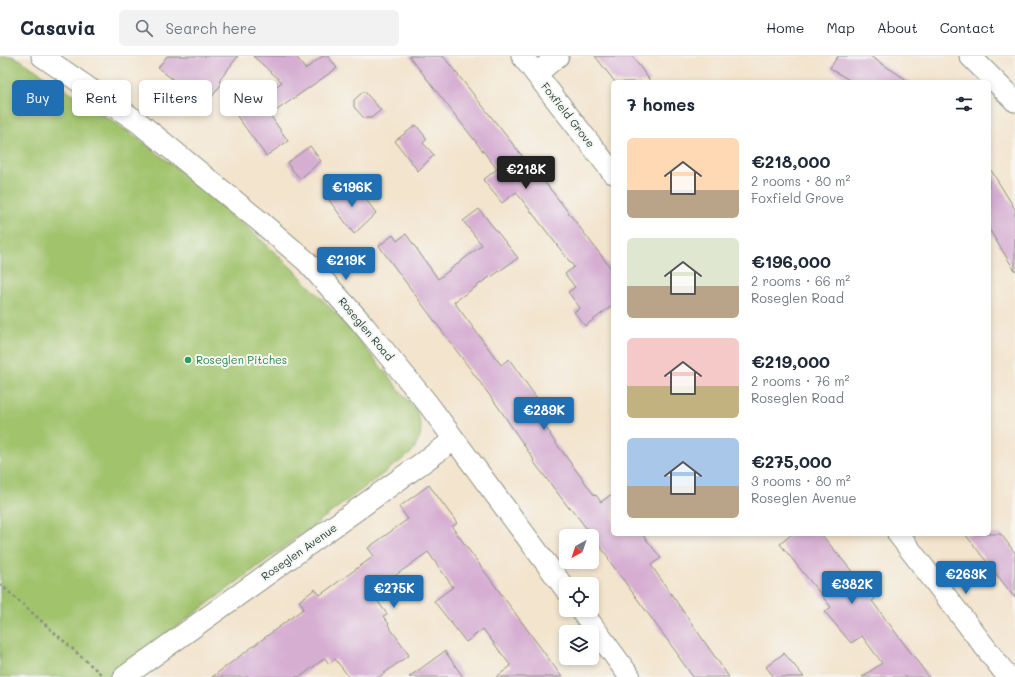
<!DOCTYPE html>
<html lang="en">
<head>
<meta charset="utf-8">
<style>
	body { margin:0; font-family:Mali,sans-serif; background:#f2f2f3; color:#1f2937; height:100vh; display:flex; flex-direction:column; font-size:15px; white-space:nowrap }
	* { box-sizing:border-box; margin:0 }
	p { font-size:13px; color:#747a83 }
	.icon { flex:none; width:22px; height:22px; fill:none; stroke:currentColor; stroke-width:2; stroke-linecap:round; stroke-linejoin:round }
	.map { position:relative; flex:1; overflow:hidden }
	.panel { position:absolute; left:611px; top:24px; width:380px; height:456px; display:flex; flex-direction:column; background:#fff; border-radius:6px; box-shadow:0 2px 6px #0003 }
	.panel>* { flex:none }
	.top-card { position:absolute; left:12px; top:24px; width:380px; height:36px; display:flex; gap:8px }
	.needle { width:26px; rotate:220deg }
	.tools { position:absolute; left:559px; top:473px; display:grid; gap:8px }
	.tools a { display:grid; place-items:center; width:40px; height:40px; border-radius:6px; background:#fff; box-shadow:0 2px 6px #0003; font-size:20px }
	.price { position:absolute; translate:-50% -34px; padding:0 9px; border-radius:4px; background:#1f6fb2; color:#fff; font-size:13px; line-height:26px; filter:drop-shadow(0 1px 2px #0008) }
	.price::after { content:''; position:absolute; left:50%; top:24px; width:12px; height:9px; margin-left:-6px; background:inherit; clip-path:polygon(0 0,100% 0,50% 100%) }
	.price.active { background:#222; color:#fff }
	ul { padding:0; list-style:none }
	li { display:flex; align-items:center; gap:12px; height:100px; padding:0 16px }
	li span { display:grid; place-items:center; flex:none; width:112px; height:80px; border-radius:6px; color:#555 }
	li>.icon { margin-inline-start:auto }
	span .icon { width:48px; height:48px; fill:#fffc; stroke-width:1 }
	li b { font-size:17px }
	h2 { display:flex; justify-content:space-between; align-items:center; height:48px; padding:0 16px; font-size:17px }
	.pill { padding:0 14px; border-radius:6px; background:#fff; box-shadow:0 2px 6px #0003; font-size:14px; line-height:36px }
	.pill.active { background:#1f6fb2; color:#fff }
	header { display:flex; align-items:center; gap:24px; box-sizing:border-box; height:56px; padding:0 20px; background:#fff; border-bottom:1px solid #e0e1e3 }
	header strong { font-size:19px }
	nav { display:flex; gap:22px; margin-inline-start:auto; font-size:14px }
	.search { width:280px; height:36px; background:#f2f2f3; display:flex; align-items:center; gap:10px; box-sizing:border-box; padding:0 14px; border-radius:6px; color:#747a83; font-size:15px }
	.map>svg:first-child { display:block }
	.green { fill:#a1c36c; stroke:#608050 }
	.building { fill:#d6aed2 }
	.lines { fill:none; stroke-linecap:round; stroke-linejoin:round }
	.minor-casing { stroke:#899080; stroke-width:23 }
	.path { stroke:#899080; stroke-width:2.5; stroke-dasharray:3 3; stroke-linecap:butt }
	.minor { stroke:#fff; stroke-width:21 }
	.leisure-dot { fill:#2e9e5b; stroke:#f6f6f2; stroke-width:1.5 }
	.labels { text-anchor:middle; stroke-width:4; stroke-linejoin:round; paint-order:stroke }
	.street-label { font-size:11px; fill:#1f3d34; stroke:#f6f6f2 }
	.leisure-label { font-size:11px; fill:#27864d; stroke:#f6f6f2; text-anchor:start }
</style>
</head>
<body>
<header>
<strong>Casavia</strong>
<div class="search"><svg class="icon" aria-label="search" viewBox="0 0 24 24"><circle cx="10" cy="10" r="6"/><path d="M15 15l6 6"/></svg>Search here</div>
<nav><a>Home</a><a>Map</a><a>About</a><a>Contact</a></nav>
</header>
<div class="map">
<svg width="1015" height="621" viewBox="0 0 1015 621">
	<rect width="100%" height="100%" fill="#f6f6f2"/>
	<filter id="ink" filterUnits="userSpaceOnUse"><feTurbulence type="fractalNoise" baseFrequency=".025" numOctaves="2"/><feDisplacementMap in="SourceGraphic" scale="8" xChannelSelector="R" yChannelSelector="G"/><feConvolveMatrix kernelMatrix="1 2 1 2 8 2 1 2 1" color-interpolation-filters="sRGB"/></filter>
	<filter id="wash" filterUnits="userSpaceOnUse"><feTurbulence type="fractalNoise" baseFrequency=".012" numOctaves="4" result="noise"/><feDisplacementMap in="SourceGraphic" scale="16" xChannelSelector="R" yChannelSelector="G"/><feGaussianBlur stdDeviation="0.9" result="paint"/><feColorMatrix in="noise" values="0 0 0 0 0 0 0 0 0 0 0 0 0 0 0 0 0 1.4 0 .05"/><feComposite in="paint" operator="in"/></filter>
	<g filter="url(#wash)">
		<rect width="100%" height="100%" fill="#f3e4cd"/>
		<path class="green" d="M3 0H11L19 3 135 80 187 120 237 162 296 216 345 267 416 354C423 374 423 380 411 397L109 621H0V1Z"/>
		<g id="blocks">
			<g class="building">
				<path d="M167 0H238L219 25 222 27 206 49 158 12Z"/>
				<path d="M253 0H296L305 13 323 0H328L337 12 270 59 288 85 266 100 237 60 275 33 274 32 282 26Z"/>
				<path d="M409 0H443L542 125 543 124 562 148 613 215V249L585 270 574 256 580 252 568 236 575 231 565 218 574 211 516 136 502 147 483 124 497 113Z"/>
				<path d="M595 0H632L651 26H615Z"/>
				<path d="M838 0H870L910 26H852L830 12Z"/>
				<path d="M364 35 381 54 371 62H364L354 51V44Z"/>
				<path d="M416 69 427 83 423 87 434 99 418 115 395 85Z"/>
				<path d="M310 90 321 105 300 123 287 107Z"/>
				<path d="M989 111 1015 153V215L989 173Z"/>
				<path d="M340 129 348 141 358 133 376 157 354 178 326 140Z"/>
				<path d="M479 153 518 202 491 221V220L454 246 501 309 509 303 553 365 545 371 551 378 550 379 595 440 596 439 601 446 613 437V478H642L661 502 651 509 729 621H693L678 600H679L608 503 609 502 570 451 569 452 533 405 534 404 499 352 379 190 393 179 397 185 406 178 438 223 482 189 463 165Z"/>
				<path d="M429 429 457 467 452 471 562 621H496L511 610 483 573 466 586 434 545 453 531 428 496 389 524 394 530 376 543 387 558 383 560 389 568 388 569 409 599 379 621H349L335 603 329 608 325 602 300 621H212L303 553V551L299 545 315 533 320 539 374 500 368 492 408 463 399 451Z"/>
				<path d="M792 478H821L875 543 872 545 929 621H862L882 607 862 580 851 587 825 556 831 551 780 488Z"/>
				<path d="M965 478H1001L1015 497V542Z"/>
				<path d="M445 595 463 621H409Z"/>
				<path d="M784 597 804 621H774L766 611Z"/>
			</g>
		</g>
	</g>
	<g filter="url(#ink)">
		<use href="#blocks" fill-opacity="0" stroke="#899080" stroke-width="1"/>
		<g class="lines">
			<defs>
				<g id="minor">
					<path d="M42 0 138 66 257 163 306 205 360 265 428 348 566 534"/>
					<path d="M522 0 613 117"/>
					<path d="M970 0 1015 45"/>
					<path d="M536 18 558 0"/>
					<path d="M898 478 1008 621"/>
					<path d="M581 554 630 621"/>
					<path d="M124 621 454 384"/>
				</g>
			</defs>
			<use href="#minor" class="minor-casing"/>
			<path class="path" d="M0 528 103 620"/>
			<use href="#minor" class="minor"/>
		</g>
	</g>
	<circle class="leisure-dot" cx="188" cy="304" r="4"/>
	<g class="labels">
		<g class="street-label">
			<text transform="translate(568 59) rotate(52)" y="4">Foxfield Grove</text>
			<text transform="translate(366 273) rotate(50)" y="4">Roseglen Road</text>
			<text transform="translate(299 496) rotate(-35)" y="4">Roseglen Avenue</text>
		</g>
		<g class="leisure-label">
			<text x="196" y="308">Roseglen Pitches</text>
		</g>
	</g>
</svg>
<div class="tools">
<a><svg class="needle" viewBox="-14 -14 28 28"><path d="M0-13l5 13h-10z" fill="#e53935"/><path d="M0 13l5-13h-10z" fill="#747a83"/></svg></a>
<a><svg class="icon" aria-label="locate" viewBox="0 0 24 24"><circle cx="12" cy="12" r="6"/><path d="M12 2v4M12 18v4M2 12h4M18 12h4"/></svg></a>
<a><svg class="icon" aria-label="layers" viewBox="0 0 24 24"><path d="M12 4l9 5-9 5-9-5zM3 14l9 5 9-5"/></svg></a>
</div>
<b class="price active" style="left:526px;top:134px">€218K</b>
<b class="price" style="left:352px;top:152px">€196K</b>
<b class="price" style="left:346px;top:225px">€219K</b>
<b class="price" style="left:544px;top:375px">€289K</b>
<b class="price" style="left:966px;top:539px">€263K</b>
<b class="price" style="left:852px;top:549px">€382K</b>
<b class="price" style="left:394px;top:553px">€275K</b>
<div class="top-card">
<a class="pill active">Buy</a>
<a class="pill">Rent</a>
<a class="pill">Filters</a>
<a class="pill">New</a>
</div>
<section class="panel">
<h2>7 homes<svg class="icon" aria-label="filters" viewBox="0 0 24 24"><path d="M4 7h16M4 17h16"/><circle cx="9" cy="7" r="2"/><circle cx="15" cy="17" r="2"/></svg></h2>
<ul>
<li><span style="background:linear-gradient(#ffd9b3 65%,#b9a48a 0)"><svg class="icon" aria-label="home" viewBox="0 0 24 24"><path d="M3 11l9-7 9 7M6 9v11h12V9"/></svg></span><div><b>€218,000</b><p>2 rooms · 80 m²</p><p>Foxfield Grove</p></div></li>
<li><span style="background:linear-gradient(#dfe7d0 60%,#b9a48a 0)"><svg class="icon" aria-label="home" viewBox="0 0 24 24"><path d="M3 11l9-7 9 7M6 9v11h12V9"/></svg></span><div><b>€196,000</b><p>2 rooms · 66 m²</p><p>Roseglen Road</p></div></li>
<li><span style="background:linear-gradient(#f6c9c9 60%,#c2b280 0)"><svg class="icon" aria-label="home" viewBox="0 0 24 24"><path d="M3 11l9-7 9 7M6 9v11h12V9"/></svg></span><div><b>€219,000</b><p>2 rooms · 76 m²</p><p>Roseglen Road</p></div></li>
<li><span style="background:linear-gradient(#a9c7e8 60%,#b9a48a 0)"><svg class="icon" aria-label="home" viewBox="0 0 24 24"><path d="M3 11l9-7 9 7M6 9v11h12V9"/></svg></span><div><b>€275,000</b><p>3 rooms · 80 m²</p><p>Roseglen Avenue</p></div></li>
</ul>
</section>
</div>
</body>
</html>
